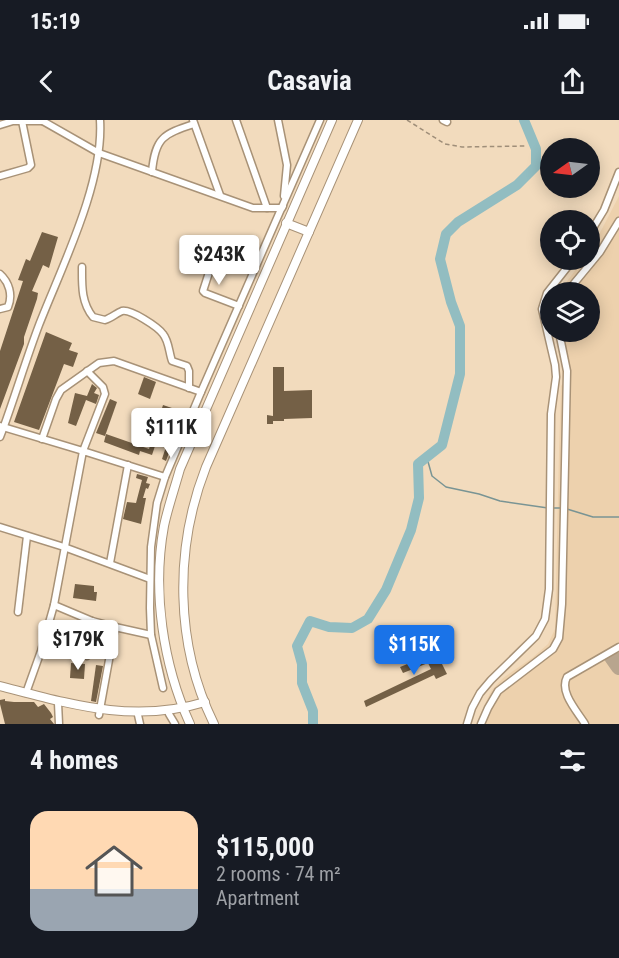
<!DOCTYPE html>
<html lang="en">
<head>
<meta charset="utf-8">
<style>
	body { margin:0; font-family:"Roboto Condensed",sans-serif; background:#20242c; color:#f1f3f6; height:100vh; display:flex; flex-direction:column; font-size:22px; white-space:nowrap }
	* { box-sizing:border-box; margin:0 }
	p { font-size:20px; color:#9ea1a6 }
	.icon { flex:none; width:33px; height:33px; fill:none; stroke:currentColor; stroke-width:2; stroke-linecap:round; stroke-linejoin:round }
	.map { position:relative; height:604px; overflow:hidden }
	.side { display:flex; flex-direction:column; background:#171b24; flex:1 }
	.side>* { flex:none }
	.needle { width:39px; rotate:256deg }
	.fabs { position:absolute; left:540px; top:18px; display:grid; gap:12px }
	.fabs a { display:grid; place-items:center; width:60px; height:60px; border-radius:50%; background:#171b24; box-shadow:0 3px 15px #0003; font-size:30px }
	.price { position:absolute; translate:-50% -51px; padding:0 14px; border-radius:6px; background:#fff; color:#222; font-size:20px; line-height:39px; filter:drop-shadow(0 2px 3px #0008) }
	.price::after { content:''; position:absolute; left:50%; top:36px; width:18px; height:14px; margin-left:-9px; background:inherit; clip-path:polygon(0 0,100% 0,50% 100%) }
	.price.active { background:#1a73e8; color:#fff }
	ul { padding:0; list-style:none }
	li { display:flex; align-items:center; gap:18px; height:150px; padding:0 30px }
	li+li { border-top:2px solid #363941 }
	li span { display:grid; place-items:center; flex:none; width:168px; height:120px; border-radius:18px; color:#555 }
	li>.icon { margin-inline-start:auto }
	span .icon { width:72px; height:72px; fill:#fffc; stroke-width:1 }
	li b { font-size:26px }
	h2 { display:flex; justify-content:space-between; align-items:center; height:72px; padding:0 30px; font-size:26px }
	.status { display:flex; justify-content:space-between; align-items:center; height:42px; padding:0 30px; background:#171b24; direction:ltr }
	.status svg { height:16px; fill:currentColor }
	header { display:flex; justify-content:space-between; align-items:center; height:78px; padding:0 30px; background:#171b24; font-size:27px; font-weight:700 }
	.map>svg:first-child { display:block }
	.built { fill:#edd1ad }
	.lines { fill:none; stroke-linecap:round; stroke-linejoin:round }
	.stream { stroke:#799494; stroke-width:1.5 }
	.river { stroke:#92bdc1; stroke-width:10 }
	.taxiway { stroke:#b8a58e; stroke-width:16 }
	.building { fill:#746046 }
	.minor-casing { stroke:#a89277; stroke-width:9 }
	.major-casing { stroke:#a89277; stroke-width:10 }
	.path { stroke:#9f8e79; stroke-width:1.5; stroke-dasharray:4.5 3; stroke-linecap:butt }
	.minor { stroke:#fff; stroke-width:6 }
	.major { stroke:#fff; stroke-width:8 }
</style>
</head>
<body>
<div class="status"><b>15:19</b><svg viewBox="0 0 49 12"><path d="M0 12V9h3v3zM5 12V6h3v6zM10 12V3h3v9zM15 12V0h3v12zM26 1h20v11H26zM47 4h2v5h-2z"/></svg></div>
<header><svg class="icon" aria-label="back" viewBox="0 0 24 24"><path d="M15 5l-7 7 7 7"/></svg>Casavia<svg class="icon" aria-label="share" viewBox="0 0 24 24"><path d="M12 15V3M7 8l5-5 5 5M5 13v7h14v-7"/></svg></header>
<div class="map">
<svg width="619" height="604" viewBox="0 0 619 604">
	<rect width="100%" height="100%" fill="#f2dbbd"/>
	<path class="built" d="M619 76V604H476L491 571 503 558 532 538 548 524 555 509 559 331 561 266 564 262 557 212H590V172H559L583 140H590V132Z"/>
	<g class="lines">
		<g class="stream">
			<path d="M427 338 432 356 446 367 479 374 500 381 548 388"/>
			<path d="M552 388H563"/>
			<path d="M567 389 593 397H619"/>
		</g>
		<path class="river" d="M313 604V591L302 563V544L297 526 310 501 329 507 352 508 368 499 386 470 411 410 419 378 418 344 442 325 460 254V206L451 182 440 139 446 114 458 102 517 65 536 46V29L524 0"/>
		<path class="taxiway" d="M612 537 619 547"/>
	</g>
	<g class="building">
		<path d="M42 112 58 117 49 148 43 145 32 171 38 173 37 179 24 217V224L0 289V231L23 161 18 160 26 139 30 141Z"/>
		<path d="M46 212 72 223 69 230 78 233 73 247 64 244 39 310 14 302Z"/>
		<path d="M273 247H284V271L312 270V298L284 299V301H273V304H267V295L273 296Z"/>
		<path d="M144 257 156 262 150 279 138 274Z"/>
		<path d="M92 264 97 268 94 273 99 275 96 284 86 280 76 306 68 303 75 273 87 276Z"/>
		<path d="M110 279 117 282 105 316 96 313Z"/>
		<path d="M163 285 184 292 166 341 162 339 176 296 166 293 152 335 140 331 139 335 104 322 106 314 149 329Z"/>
		<path d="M137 354 148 357 146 363 150 364 148 369 146 368 143 378H146L141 404 123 399 127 382 136 383 142 360 136 358Z"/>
		<path d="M75 464 94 466V472H97L96 481 73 478Z"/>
		<path d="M440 531 443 537 439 538 447 554 436 559 434 555 366 587 364 581 431 549 428 543 403 553 400 547Z"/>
		<path d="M71 543 85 544 84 559 70 558Z"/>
		<path d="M96 545 103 546 96 582 91 581Z"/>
		<path d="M5 579V581L14 582H34L38 587 44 584 51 593 53 597 50 599 54 604H5L0 584V580Z"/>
	</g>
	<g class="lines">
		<defs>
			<g id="minor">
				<path d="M41 0 99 33 253 88H267"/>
				<path d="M193 0 220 75"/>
				<path d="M236 0 267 88H282L283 86"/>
				<path d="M278 0 287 45 284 76"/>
				<path d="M443 0 447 2"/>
				<path d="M0 5 13 1H44"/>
				<path d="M152 52C155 18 163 14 194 4"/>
				<path d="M0 56 28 48 31 45 22 1"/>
				<path d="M590 113 604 90 619 52"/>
				<path d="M213 140 203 171 205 173 239 186"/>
				<path d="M82 147C82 165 81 182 93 197L105 200C111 198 117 193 122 191 131 189 158 207 163 214 169 221 169 233 172 241L187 246 189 251V268"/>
				<path d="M0 154C9 162 13 175 8 187L0 189"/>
				<path d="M567 172 600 132 619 101"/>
				<path d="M0 306 83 331 105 274 103 267 87 251"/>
				<path d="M0 317C14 280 25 242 39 205 62 146 104 63 100 0"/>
				<path d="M42 319 56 279 61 270 99 243 114 241 201 272"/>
				<path d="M0 407 64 427 150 459"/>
				<path d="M110 443 128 345"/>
				<path d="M54 485 83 331 165 357"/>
				<path d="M18 492 27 416"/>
				<path d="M87 536 92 501"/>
				<path d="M163 568 151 515 150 488 151 427 157 383 165 357 201 272 320 0"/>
				<path d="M26 573 41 531 54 485 92 501 115 507"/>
				<path d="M58 583 59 604"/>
				<path d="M169 594 175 604"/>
				<path d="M99 595 115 507 151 515"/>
				<path d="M138 595 140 604"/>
				<path d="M467 604 472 588 480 573 491 560 536 516 545 499 549 469 551 294 556 257 555 245 542 189 547 173 573 140"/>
				<path d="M481 604 488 588 498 571 553 529 559 518 562 484 567 251 559 212"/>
				<path d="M585 604C577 591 559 572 567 557L619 527"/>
			</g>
			<g id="major">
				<path d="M286 103 309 112"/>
				<path d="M0 566C70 584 133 604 205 582"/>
				<path d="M190 604C163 545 152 471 164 406 168 387 175 367 180 349L332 0"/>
				<path d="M214 604C175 525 174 429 206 347L358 0"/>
			</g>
		</defs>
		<use href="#minor" class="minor-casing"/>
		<use href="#major" class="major-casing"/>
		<path class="path" d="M407 0 445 24 462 27 526 26"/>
		<use href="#minor" class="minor"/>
		<use href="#major" class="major"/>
	</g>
</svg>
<div class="fabs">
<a><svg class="needle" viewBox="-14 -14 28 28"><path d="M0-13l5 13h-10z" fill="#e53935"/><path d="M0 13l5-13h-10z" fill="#9ea1a6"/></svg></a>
<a><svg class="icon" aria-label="locate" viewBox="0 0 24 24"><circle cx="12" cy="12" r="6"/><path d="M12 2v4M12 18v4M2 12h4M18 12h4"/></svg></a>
<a><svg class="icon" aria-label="layers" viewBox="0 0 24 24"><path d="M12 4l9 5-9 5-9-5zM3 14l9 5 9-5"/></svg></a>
</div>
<b class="price" style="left:219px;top:166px">$243K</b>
<b class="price" style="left:171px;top:339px">$111K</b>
<b class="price" style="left:78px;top:551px">$179K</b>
<b class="price active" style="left:414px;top:556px">$115K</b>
</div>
<section class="side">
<h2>4 homes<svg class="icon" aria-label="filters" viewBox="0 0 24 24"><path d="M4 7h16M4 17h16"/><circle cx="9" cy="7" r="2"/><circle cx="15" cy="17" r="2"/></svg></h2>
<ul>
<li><span style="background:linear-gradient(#ffd9b3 65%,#9aa5b1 0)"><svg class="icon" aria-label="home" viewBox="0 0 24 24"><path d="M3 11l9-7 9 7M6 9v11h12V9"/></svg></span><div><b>$115,000</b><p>2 rooms · 74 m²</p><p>Apartment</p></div></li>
</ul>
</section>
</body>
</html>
